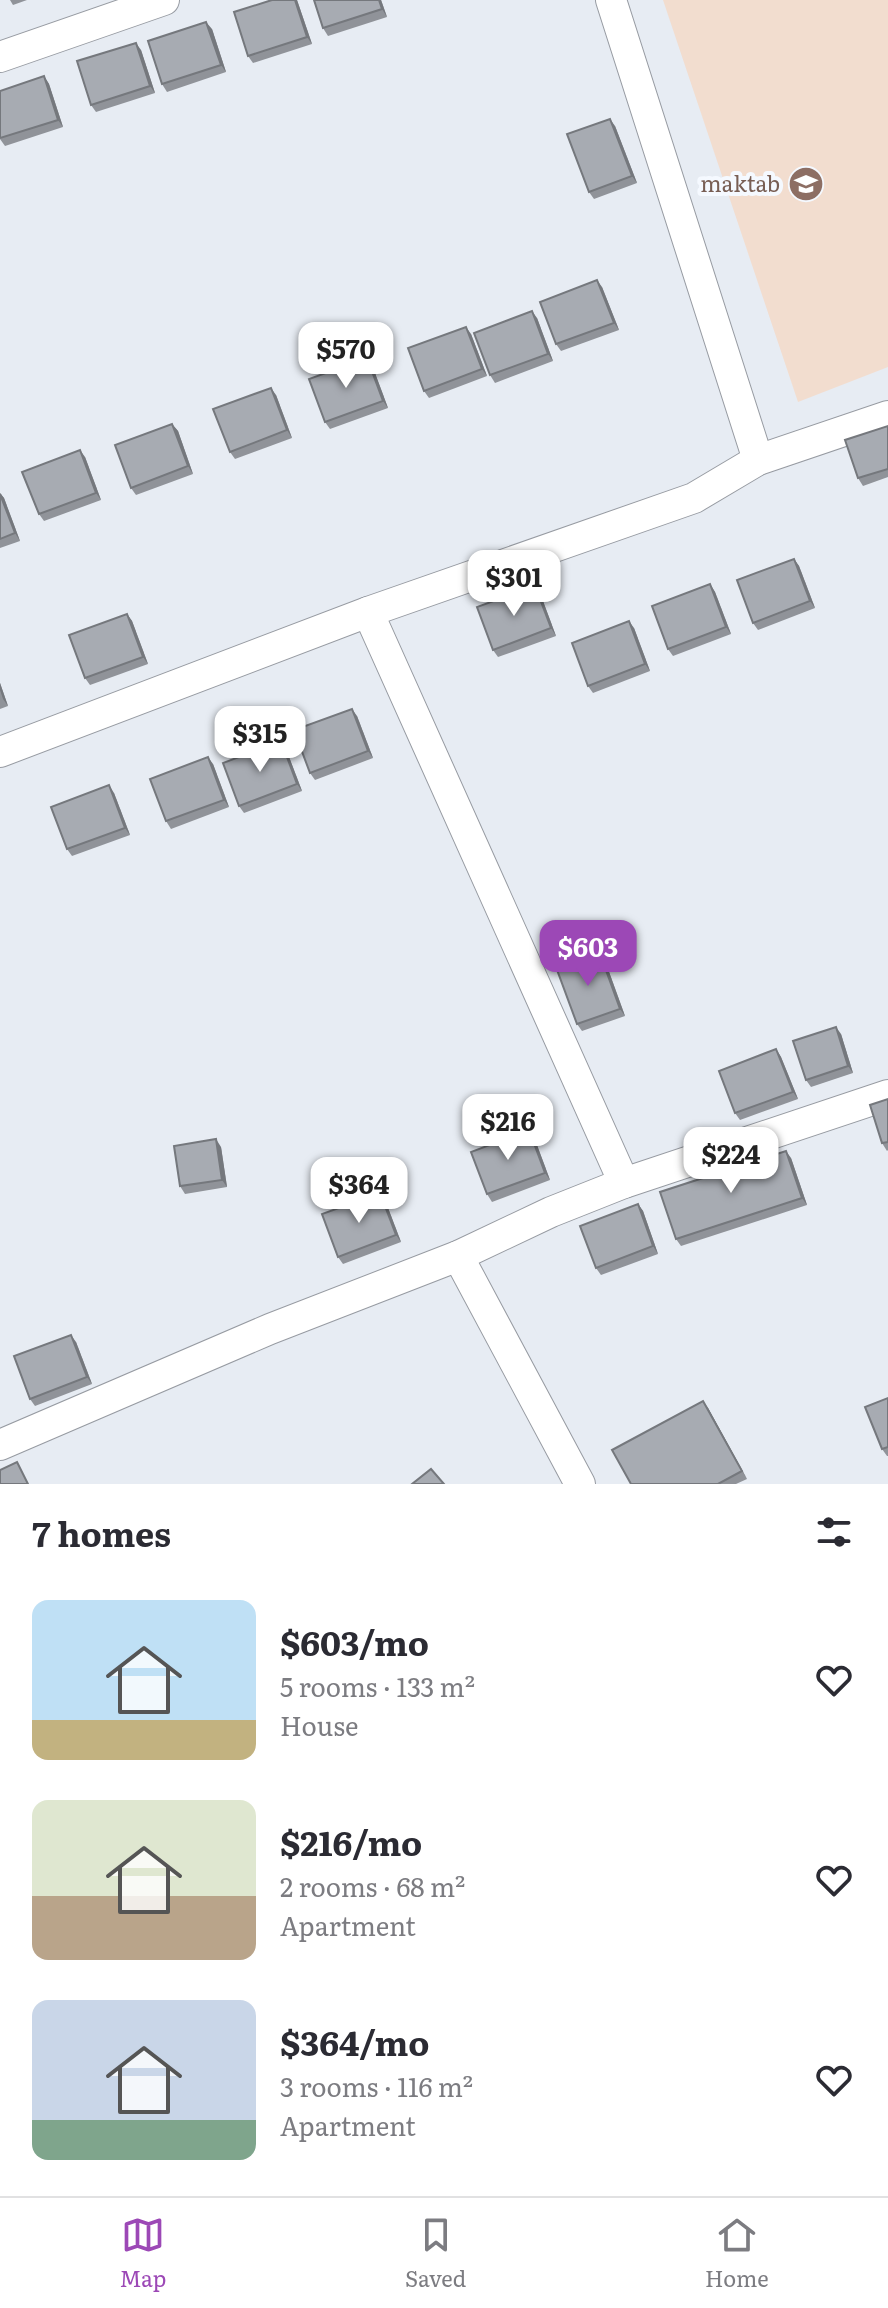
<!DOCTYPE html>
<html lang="en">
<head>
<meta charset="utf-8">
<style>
	body { margin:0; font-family:Literata,serif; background:#f7f7f7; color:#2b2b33; height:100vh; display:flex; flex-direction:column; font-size:30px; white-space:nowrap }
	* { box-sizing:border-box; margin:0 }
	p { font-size:26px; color:#7c7c81 }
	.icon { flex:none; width:44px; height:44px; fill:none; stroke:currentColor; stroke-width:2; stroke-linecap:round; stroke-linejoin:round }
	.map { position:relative; height:1484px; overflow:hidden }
	.side { display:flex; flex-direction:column; background:#fff; flex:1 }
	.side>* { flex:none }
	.price { position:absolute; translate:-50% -68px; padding:0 18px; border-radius:16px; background:#fff; color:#222; font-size:26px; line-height:52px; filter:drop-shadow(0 2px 4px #0008) }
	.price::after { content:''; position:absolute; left:50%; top:48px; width:24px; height:18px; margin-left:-12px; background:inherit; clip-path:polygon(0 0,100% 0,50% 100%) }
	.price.active { background:#9c48b6; color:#fff }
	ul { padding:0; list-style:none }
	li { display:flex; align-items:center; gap:24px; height:200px; padding:0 32px }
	li span { display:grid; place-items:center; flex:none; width:224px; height:160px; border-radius:16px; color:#555 }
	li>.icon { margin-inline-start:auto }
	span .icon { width:96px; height:96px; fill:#fffc; stroke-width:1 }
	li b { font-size:34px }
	h2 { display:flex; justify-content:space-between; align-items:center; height:96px; padding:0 32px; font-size:34px }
	.dock { display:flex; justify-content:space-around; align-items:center; height:112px; border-top:2px solid #e1e1e2; background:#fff; font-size:22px; color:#7c7c81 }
	.dock a { display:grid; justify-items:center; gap:4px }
	.dock .active { color:#9c48b6 }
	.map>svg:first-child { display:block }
	.commercial { fill:#f2ddcf }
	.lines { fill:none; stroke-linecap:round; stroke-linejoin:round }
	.street-casing { stroke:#979ba2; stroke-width:32 }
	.street { stroke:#fff; stroke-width:30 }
	.wall { fill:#909399 }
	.shaded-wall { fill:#75787d }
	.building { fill:#a7abb2; stroke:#75787d; stroke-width:2 }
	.labels { text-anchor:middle; stroke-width:8; stroke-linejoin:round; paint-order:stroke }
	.education-label { font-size:22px; fill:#785e54; stroke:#f5f9ff; text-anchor:end }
</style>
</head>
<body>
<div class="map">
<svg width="888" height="1484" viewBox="0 0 888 1484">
	<rect width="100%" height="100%" fill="#e7ecf3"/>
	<path class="commercial" d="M663 0H888V367L798 402Z"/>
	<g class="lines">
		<defs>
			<g id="street">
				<path d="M611 0 758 460"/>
				<path d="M0 57 164 0"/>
				<path d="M368 612 624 1183"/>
				<path d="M0 752 368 612 694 498 758 460 888 416"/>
				<path d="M458 1256 580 1484"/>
				<path d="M0 1445 270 1329 458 1256 551 1212 624 1183 888 1095"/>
			</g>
		</defs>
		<use href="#street" class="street-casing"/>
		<use href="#street" class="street"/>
	</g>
	<g class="wall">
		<path d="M10 0H27L13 5Z"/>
		<path d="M297 0 312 44 253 63 248 56Z"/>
		<path d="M314 0H381L387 17 328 36 323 28Z"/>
		<path d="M212 29 226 72 167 92 162 84Z"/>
		<path d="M141 50 155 93 96 112 91 105Z"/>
		<path d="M44 76 49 84 63 127 5 146 0 139Z"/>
		<path d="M615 126 637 183 594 199 589 192Z"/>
		<path d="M602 287 619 330 561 351 556 344Z"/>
		<path d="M537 318 553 361 495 383 490 375Z"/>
		<path d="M471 334 487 376 429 398 424 391Z"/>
		<path d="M372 365 388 408 330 429 325 422Z"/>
		<path d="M276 395 292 438 235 459 230 452Z"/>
		<path d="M172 424 178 431 193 474 136 495 131 488Z"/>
		<path d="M888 426V477L863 486 858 478Z"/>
		<path d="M85 457 101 500 44 521 39 514Z"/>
		<path d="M0 493 4 498 20 541 0 548Z"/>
		<path d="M794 559 799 566 815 608 758 630 753 623Z"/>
		<path d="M710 584 715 592 731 634 673 656 668 649Z"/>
		<path d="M535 586 540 593 556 636 498 657 493 650Z"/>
		<path d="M127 614 132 621 148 664 90 685 85 678Z"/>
		<path d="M634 628 650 671 593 693 588 686Z"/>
		<path d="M0 683 8 706 0 709Z"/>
		<path d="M357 716 373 758 315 780 310 773Z"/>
		<path d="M286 749 302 791 244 813 239 806Z"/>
		<path d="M213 764 229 807 171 829 166 821Z"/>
		<path d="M114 793 130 835 72 856 67 849Z"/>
		<path d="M604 958 625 1016 582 1031 577 1024Z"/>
		<path d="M841 1034 853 1073 811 1087 806 1080Z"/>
		<path d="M776 1049 781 1057 798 1099 740 1120 735 1113Z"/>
		<path d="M888 1099V1150L887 1151 882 1143Z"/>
		<path d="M529 1130 534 1137 550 1180 492 1202 487 1194Z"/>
		<path d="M221 1147 227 1187 185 1194 180 1186Z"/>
		<path d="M791 1158 807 1205 681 1246 676 1239Z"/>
		<path d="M385 1200 401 1242 343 1264 338 1257Z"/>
		<path d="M638 1204 643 1211 658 1254 601 1275 596 1268Z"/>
		<path d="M76 1342 92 1384 35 1406 30 1399Z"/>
		<path d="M888 1398V1456H887L882 1449Z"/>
		<path d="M708 1408 747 1479 736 1484H631Z"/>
	</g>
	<g class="shaded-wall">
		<path d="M295 0H297L312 44 307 37Z"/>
		<path d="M379 0H381L387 17 382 9Z"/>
		<path d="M206 22 212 29 226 72 221 65Z"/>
		<path d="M136 43 141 50 155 93 150 86Z"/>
		<path d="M44 76 49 84 63 127 58 120Z"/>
		<path d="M610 119 615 126 637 183 632 176Z"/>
		<path d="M597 280 602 287 619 330 614 323Z"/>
		<path d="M532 311 537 318 553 361 548 354Z"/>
		<path d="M466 327 471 334 487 376 482 369Z"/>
		<path d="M367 358 372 365 388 408 383 401Z"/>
		<path d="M271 388 276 395 292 438 287 430Z"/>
		<path d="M172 424 178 431 193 474 188 466Z"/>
		<path d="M80 450 85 457 101 500 96 493Z"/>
		<path d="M0 493 4 498 20 541 15 533Z"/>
		<path d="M794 559 799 566 815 608 810 601Z"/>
		<path d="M710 584 715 592 731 634 726 627Z"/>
		<path d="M535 586 540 593 556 636 551 628Z"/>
		<path d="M127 614 132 621 148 664 143 657Z"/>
		<path d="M629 621 634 628 650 671 645 664Z"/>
		<path d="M0 683 8 706 3 699 0 690Z"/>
		<path d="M352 709 357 716 373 758 368 751Z"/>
		<path d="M281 741 286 749 302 791 297 784Z"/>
		<path d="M208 757 213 764 229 807 224 800Z"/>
		<path d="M109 785 114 793 130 835 125 828Z"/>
		<path d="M599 951 604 958 625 1016 620 1009Z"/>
		<path d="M836 1027 841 1034 853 1073 848 1066Z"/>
		<path d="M776 1049 781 1057 798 1099 793 1092Z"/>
		<path d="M529 1130 534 1137 550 1180 545 1173Z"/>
		<path d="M216 1139 221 1147 227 1187 222 1180Z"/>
		<path d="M786 1151 791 1158 807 1205 802 1198Z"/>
		<path d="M380 1193 385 1200 401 1242 396 1235Z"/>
		<path d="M638 1204 643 1211 658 1254 653 1246Z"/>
		<path d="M71 1335 76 1342 92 1384 87 1377Z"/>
		<path d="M703 1401 708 1408 747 1479 742 1471Z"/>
	</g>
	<g class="building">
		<path d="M272 0H295L307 37 248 56 234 12Z"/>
		<path d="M314 0H379L382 9 323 28Z"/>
		<path d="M206 22 221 65 162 84 148 41Z"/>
		<path d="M136 43 150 86 91 105 77 61Z"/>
		<path d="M44 76 58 120 0 138V91Z"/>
		<path d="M610 119 632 176 589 192 567 134Z"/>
		<path d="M597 280 614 323 556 344 540 302Z"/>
		<path d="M532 311 548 354 490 375 474 333Z"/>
		<path d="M466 327 482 369 424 391 408 348Z"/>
		<path d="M367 358 383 401 325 422 309 379Z"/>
		<path d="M271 388 287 430 230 452 213 409Z"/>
		<path d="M172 424 188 466 131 488 115 445Z"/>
		<path d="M888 426V469L858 478 845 440Z"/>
		<path d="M80 450 96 493 39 514 22 472Z"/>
		<path d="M0 494 15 533 0 539Z"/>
		<path d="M794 559 810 601 753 623 737 580Z"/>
		<path d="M710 584 726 627 668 649 652 606Z"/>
		<path d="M535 586 551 628 493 650 477 607Z"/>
		<path d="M127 614 143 657 85 678 69 635Z"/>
		<path d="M629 621 645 664 588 686 572 643Z"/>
		<path d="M352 709 368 751 310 773 294 730Z"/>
		<path d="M281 741 297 784 239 806 223 763Z"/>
		<path d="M208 757 224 800 166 821 150 779Z"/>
		<path d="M109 785 125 828 67 849 51 807Z"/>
		<path d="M599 951 620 1009 577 1024 556 967Z"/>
		<path d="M836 1027 848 1066 806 1080 793 1041Z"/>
		<path d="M776 1049 793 1092 735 1113 719 1071Z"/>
		<path d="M888 1099V1142L882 1143 870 1105Z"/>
		<path d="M529 1130 545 1173 487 1194 471 1152Z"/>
		<path d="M216 1139 222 1180 180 1186 174 1146Z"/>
		<path d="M786 1151 802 1198 676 1239 660 1192Z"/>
		<path d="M380 1193 396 1235 338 1257 322 1214Z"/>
		<path d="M638 1204 653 1246 596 1268 580 1226Z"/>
		<path d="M71 1335 87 1377 30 1399 14 1356Z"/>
		<path d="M888 1398V1447L882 1449 865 1407Z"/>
		<path d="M703 1401 742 1471 718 1484H631L612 1450Z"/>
		<path d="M17 1462 28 1484H0V1470Z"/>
		<path d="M431 1469 444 1484H412Z"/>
	</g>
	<defs>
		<symbol id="school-disc" viewBox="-11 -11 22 22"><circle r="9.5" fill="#8d6e63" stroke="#f5f9ff"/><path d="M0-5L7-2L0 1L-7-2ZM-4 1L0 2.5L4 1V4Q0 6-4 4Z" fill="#fff"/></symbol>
	</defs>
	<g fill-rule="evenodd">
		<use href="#school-disc" x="786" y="164" width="40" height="40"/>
	</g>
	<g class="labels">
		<g class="education-label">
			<text x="780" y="192">maktab</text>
		</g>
	</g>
</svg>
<b class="price" style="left:346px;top:390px">$570</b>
<b class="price" style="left:514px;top:618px">$301</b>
<b class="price" style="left:260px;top:774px">$315</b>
<b class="price active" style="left:588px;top:988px">$603</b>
<b class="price" style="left:508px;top:1162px">$216</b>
<b class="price" style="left:731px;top:1195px">$224</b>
<b class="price" style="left:359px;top:1225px">$364</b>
</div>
<section class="side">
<h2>7 homes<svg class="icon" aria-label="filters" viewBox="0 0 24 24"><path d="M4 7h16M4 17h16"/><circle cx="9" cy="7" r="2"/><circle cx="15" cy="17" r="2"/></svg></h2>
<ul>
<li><span style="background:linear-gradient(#bfe0f5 75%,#c2b280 0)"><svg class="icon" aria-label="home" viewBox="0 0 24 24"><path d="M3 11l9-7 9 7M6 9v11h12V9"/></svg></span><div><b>$603/mo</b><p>5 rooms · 133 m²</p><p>House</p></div><svg class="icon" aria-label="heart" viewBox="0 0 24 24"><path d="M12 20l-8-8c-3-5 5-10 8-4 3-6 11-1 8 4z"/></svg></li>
<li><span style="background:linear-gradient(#dfe7d0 60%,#b9a48a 0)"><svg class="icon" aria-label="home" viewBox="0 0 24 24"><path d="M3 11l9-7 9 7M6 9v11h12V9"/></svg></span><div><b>$216/mo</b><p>2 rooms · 68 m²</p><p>Apartment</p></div><svg class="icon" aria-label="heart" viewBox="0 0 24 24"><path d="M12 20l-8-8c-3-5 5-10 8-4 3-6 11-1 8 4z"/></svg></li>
<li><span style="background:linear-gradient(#c9d6e8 75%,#7fa58c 0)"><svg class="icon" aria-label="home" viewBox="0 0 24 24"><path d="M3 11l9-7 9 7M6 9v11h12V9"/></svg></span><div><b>$364/mo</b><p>3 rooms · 116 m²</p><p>Apartment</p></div><svg class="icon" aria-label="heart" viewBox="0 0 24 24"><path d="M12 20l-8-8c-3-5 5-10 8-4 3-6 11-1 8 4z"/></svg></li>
</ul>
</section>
<nav class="dock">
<a class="active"><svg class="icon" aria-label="map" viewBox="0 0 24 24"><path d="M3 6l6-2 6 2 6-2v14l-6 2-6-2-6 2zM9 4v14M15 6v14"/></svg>Map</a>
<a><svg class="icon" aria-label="saved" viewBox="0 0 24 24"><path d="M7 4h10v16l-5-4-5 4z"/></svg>Saved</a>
<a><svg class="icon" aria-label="home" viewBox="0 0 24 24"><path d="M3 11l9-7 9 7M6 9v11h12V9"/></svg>Home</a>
</nav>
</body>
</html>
